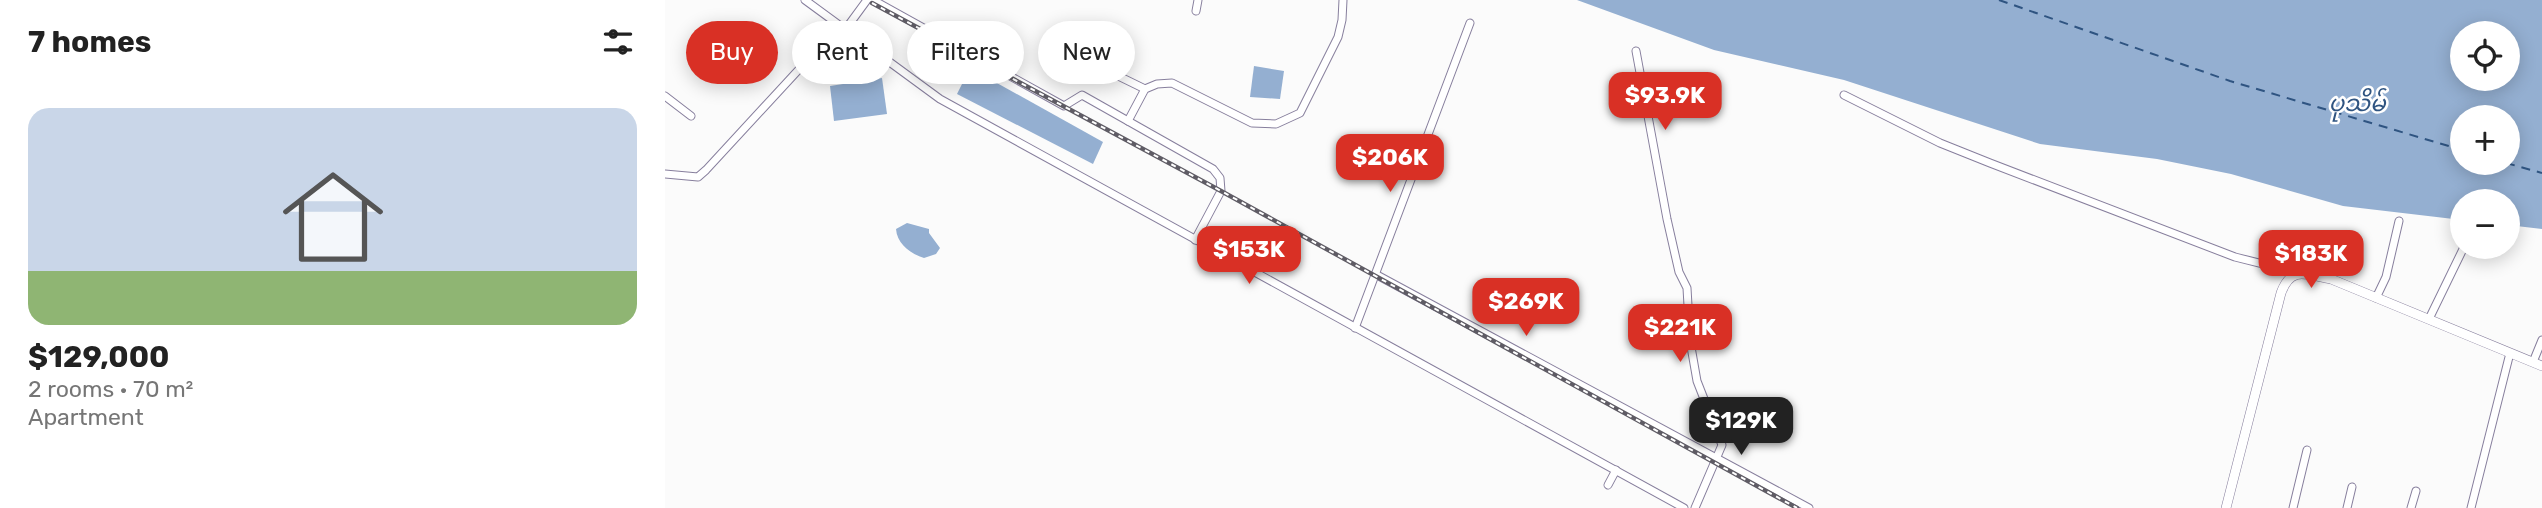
<!DOCTYPE html>
<html lang="en">
<head>
<meta charset="utf-8">
<style>
	body { margin:0; font-family:Rubik,"Noto Sans Myanmar",sans-serif; background:#f6f6f6; color:#222; height:100vh; display:flex; flex-direction:column; font-size:26px; white-space:nowrap }
	* { box-sizing:border-box; margin:0 }
	p { font-size:23px; color:#767676 }
	.icon { flex:none; width:38px; height:38px; fill:none; stroke:currentColor; stroke-width:2; stroke-linecap:round; stroke-linejoin:round }
	.map { position:relative; flex:1; overflow:hidden }
	.drawer { display:flex; flex-direction:column; background:#fff; width:665px }
	.drawer>* { flex:none }
	.top-card { position:absolute; left:21px; top:21px; width:665px; height:63px; display:flex; gap:14px }
	.tools { position:absolute; left:1785px; top:21px; display:grid; gap:14px }
	.tools a { display:grid; place-items:center; width:70px; height:70px; border-radius:50%; background:#fff; box-shadow:0 4px 18px #0003; font-size:35px }
	.price { position:absolute; translate:-50% -60px; padding:0 16px; border-radius:14px; background:#d93025; color:#fff; font-size:23px; line-height:46px; filter:drop-shadow(0 2px 4px #0008) }
	.price::after { content:''; position:absolute; left:50%; top:42px; width:21px; height:16px; margin-left:-10px; background:inherit; clip-path:polygon(0 0,100% 0,50% 100%) }
	.price.current { background:#222; color:#fff }
	ul { padding:0; list-style:none }
	li { display:grid; align-content:center; gap:14px; height:371px; padding:0 28px }
	li span { display:grid; place-items:center; height:217px; border-radius:21px; color:#555 }
	li>.icon { margin-inline-start:auto }
	span .icon { width:126px; height:126px; fill:#fffc; stroke-width:1 }
	li b { font-size:30px }
	h2 { display:flex; justify-content:space-between; align-items:center; height:84px; padding:0 28px; font-size:30px }
	.chip { padding:0 24px; border-radius:32px; background:#fff; box-shadow:0 4px 18px #0003; font-size:24px; line-height:63px }
	.chip.current { background:#d93025; color:#fff }
	main { display:flex; flex:1; min-height:0 }
	.map>svg:first-child { display:block }
	.water { fill:#94afd1; fill-rule:evenodd }
	.lines { fill:none; stroke-linecap:round; stroke-linejoin:round }
	.ferry { stroke:#2f5481; stroke-width:2; stroke-dasharray:9 7; stroke-linecap:butt }
	.minor-casing { stroke:#877f9d; stroke-width:9 }
	.tertiary-casing { stroke:#877f9d; stroke-width:10 }
	.minor { stroke:#fff; stroke-width:7 }
	.tertiary { stroke:#fff; stroke-width:9 }
	.rail-casing { stroke:#5f5c65; stroke-width:4.5 }
	.rail { stroke:#fff; stroke-width:2; stroke-dasharray:5; stroke-linecap:butt }
	.labels { text-anchor:middle; stroke-width:5; stroke-linejoin:round; paint-order:stroke }
	.water-label { font-size:23px; font-style:italic; fill:#2f5481; stroke:#fff }
</style>
</head>
<body>
<main>
<section class="drawer">
<h2>7 homes<svg class="icon" aria-label="filters" viewBox="0 0 24 24"><path d="M4 7h16M4 17h16"/><circle cx="9" cy="7" r="2"/><circle cx="15" cy="17" r="2"/></svg></h2>
<ul>
<li><span style="background:linear-gradient(#c9d6e8 75%,#8fb573 0)"><svg class="icon" aria-label="home" viewBox="0 0 24 24"><path d="M3 11l9-7 9 7M6 9v11h12V9"/></svg></span><div><b>$129,000</b><p>2 rooms · 70 m²</p><p>Apartment</p></div></li>
</ul>
</section>
<div class="map">
<svg width="1877" height="508" viewBox="0 0 1877 508">
	<rect width="100%" height="100%" fill="#fbfbfb"/>
	<g class="water">
		<path d="M912 0H1877V229L1843 225V201H1797V220L1678 206 1566 174 1492 159 1375 144 1179 80 1049 50ZM1797 33H1843V79H1797ZM1797 117H1843V163H1797Z"/>
		<path d="M589 66 619 71 615 99 585 97Z"/>
		<path d="M305 68 438 142 428 164 292 94Z"/>
		<path d="M217 78 222 114 169 121 165 86Z"/>
		<path d="M242 223 264 229V233L275 248 271 254 259 258C246 254 232 244 231 229Z"/>
	</g>
	<g class="lines">
		<g class="ferry">
			<path d="M1334 0 1565 81 1797 150"/>
			<path d="M1841 163 1877 173"/>
		</g>
		<defs>
			<g id="minor">
				<path d="M140 0 275 99 1019 508"/>
				<path d="M208 0 399 106 417 95 463 121"/>
				<path d="M531 11 533 0"/>
				<path d="M180 30 202 0"/>
				<path d="M971 51 1002 219 1014 272 1022 288 1025 341 1032 381 1057 445 1030 508"/>
				<path d="M439 69 480 89"/>
				<path d="M1179 95 1275 143 1325 163 1570 257 1634 273"/>
				<path d="M0 96 26 116"/>
				<path d="M0 174 33 177 41 170 174 26"/>
				<path d="M530 240 556 191 555 178 548 169 463 121 480 89 492 84 507 83 587 123 611 124 635 113 673 37 677 20 678 0"/>
				<path d="M712 275 1144 508"/>
				<path d="M1711 298 1721 277 1734 221"/>
				<path d="M1764 319 1799 247"/>
				<path d="M690 328 805 23"/>
				<path d="M1868 362 1877 340"/>
				<path d="M943 485 951 470"/>
				<path d="M1628 508 1642 450"/>
				<path d="M1682 508 1687 487"/>
				<path d="M1746 508 1751 491"/>
				<path d="M1806 508 1845 353"/>
			</g>
			<path id="tertiary" d="M1561 508 1616 293C1626 265 1642 275 1666 279L1877 366"/>
		</defs>
		<use href="#minor" class="minor-casing"/>
		<use href="#tertiary" class="tertiary-casing"/>
		<use href="#minor" class="minor"/>
		<use href="#tertiary" class="tertiary"/>
		<defs>
			<path id="rail" d="M207 3 556 191 1132 508"/>
		</defs>
		<use href="#rail" class="rail-casing"/>
		<use href="#rail" class="rail"/>
	</g>
	<g class="labels">
		<g class="water-label">
			<text x="1692" y="111">ပုသိမ်</text>
		</g>
	</g>
</svg>
<div class="tools">
<a><svg class="icon" aria-label="locate" viewBox="0 0 24 24"><circle cx="12" cy="12" r="6"/><path d="M12 2v4M12 18v4M2 12h4M18 12h4"/></svg></a>
<a>+</a>
<a>−</a>
</div>
<b class="price" style="left:1000px;top:132px">$93.9K</b>
<b class="price" style="left:725px;top:194px">$206K</b>
<b class="price" style="left:584px;top:286px">$153K</b>
<b class="price" style="left:1646px;top:290px">$183K</b>
<b class="price" style="left:861px;top:338px">$269K</b>
<b class="price" style="left:1015px;top:364px">$221K</b>
<b class="price current" style="left:1076px;top:457px">$129K</b>
<div class="top-card">
<a class="chip current">Buy</a>
<a class="chip">Rent</a>
<a class="chip">Filters</a>
<a class="chip">New</a>
</div>
</div>
</main>
</body>
</html>
